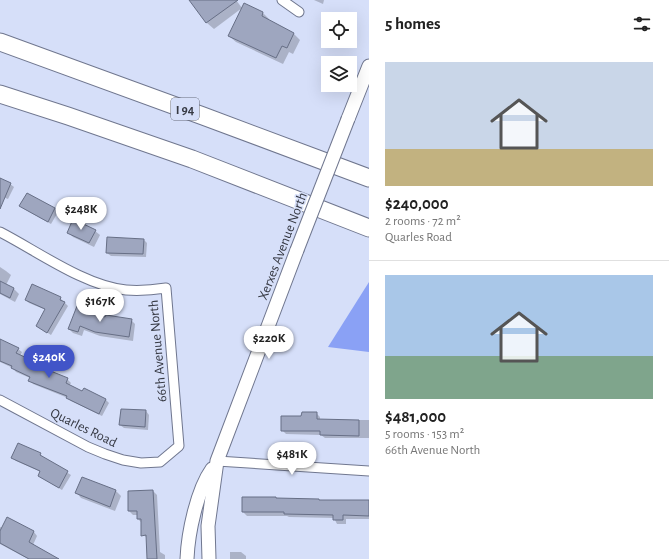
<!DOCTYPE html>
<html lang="en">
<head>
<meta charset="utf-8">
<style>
	body { margin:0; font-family:"Alegreya Sans",sans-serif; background:#f6f6f6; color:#222; height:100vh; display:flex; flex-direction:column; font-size:15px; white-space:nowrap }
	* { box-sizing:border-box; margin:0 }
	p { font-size:13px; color:#767676 }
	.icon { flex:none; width:22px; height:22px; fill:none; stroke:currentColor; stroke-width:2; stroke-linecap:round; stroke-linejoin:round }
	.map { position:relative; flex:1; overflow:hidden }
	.sheet { display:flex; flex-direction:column; background:#fff; width:300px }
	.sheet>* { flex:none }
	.tools { position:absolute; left:321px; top:12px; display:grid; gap:8px }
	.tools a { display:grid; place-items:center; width:36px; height:36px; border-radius:0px; background:#fff; box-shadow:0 4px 16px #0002; font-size:20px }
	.price { position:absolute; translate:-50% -34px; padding:0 9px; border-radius:14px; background:#fff; color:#222; font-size:13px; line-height:26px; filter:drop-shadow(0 1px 2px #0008) }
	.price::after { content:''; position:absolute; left:50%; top:24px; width:12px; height:9px; margin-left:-6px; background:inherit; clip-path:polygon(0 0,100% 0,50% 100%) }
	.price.active { background:#4154c8; color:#fff }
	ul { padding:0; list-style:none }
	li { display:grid; align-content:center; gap:8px; height:212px; padding:0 16px }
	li+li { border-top:1px solid #e0e0e0 }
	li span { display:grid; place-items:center; height:124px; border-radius:0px; color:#555 }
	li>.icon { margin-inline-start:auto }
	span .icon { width:72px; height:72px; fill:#fffc; stroke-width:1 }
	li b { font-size:17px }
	h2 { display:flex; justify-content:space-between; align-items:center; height:48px; padding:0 16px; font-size:17px }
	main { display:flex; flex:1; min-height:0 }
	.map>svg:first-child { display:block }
	.water { fill:#8aa1f5 }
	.shadow { fill:#0003 }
	.building { fill:#9ea6bf; stroke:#676f86 }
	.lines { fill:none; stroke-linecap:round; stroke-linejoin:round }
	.street-casing { stroke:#70778f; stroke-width:11 }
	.secondary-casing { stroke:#70778f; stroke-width:15 }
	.highway-casing { stroke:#70778f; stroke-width:19 }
	.street { stroke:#fff; stroke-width:9 }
	.secondary { stroke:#fff; stroke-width:13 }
	.highway { stroke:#fff; stroke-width:17 }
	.secondary-bridge-casing { stroke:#70778f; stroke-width:15; stroke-linecap:butt }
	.secondary-bridge { stroke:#fff; stroke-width:13 }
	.labels { text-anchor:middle; stroke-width:3; stroke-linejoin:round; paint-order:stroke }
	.shield { fill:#d6dff9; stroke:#666b7a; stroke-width:1 }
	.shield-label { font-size:13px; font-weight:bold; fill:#363943 }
	.street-label { font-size:14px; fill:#363943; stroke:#d6dff9 }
</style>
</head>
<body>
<main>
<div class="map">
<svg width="369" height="559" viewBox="0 0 369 559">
	<rect width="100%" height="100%" fill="#d6dff9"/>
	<path class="water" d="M369 282V352L328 347Z"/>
	<g class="shadow">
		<path d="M191 0H236L242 8 214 29 207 23Z"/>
		<path d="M314 0H324L323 4Z"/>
		<path d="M263 13 269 19 268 20 294 34 300 40 293 54 289 52 283 64 236 42 229 36Z"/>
		<path d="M0 180 10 184 14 187 8 199 0 196Z"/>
		<path d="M27 194 55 209 58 212 51 224 24 209 21 206Z"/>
		<path d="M86 209 91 214 85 225 95 231 100 235 94 247 73 237 68 232 74 220 67 214Z"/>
		<path d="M144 240 147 243 146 257 111 256 107 253Z"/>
		<path d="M0 267 6 271 11 275 6 285 14 289 19 294 15 302 0 294Z"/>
		<path d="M60 298 68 306 51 335 37 326 46 310 29 303 26 300Z"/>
		<path d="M106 319 131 320 135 324 133 341 100 336 84 330 82 336 73 333 69 329Z"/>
		<path d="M0 341 18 349 22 352 20 356 29 360 32 364V365L67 379 71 383 69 386 83 392 105 399 109 403 102 416 71 401 68 398 33 384 30 380V378L16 372 13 368 0 362Z"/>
		<path d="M146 411 149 415 148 430 124 428 120 425Z"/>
		<path d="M316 413 320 417V420H369V438H325L321 435 286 434 282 430 302 417Z"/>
		<path d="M40 454 43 458 71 475 62 490 42 478 39 475 41 472 16 461 13 458Z"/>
		<path d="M82 478 116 491 121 496 115 511 81 498 77 493Z"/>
		<path d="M153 491 157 495 160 552 165 555V559H148V539L144 535 143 524 138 519V515H133L129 511Z"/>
		<path d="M277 499 369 501V519H346V524H337L334 518 289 517 287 516H247L243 512Z"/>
		<path d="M8 518 34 532 37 536 33 545 57 559H28L0 544V527L3 528Z"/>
		<path d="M230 552H241L246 556V559H230Z"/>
	</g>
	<g class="building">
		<path d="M189 0H238L206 23Z"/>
		<path d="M244 3 263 12 262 16 294 33 287 48 282 46 276 58 228 36Z"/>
		<path d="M0 178 11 183 0 209Z"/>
		<path d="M27 193 55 208 48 222 19 206Z"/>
		<path d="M72 201 87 208 80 222 65 214Z"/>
		<path d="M73 219 96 230 89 243 67 233Z"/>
		<path d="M107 237 144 239 143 254 106 253Z"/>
		<path d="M0 281 14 288 10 298 0 293Z"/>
		<path d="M32 284 61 297 60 300 65 302 47 333 36 326 45 309 25 300Z"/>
		<path d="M77 306 105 317 106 315 132 319 129 337 95 332 80 326 78 332 68 329Z"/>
		<path d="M0 339 19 348 16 353 29 359 28 362 68 378 66 383 82 391 84 388 106 399 99 414 66 398 67 396 28 381 30 377 11 368 12 366 0 361Z"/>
		<path d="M121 409 146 410 145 427 119 425Z"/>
		<path d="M302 412H317V419L359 420V436L320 435V431H281V416H301Z"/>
		<path d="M18 443 41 453 40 455 68 471 59 488 38 476 40 471 11 458Z"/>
		<path d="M82 477 116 490 110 507 75 493Z"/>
		<path d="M153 490 157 559H147L146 535 141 536V519H137V511H128V491Z"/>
		<path d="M242 497H276V498L319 499V500H369V516L343 515V520H333V515L284 514V512H242Z"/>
		<path d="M7 517 34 531 29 542 59 559H29L0 543V531Z"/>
	</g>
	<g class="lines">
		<defs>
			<g id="street">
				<path d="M282 0 299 12"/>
				<path d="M0 232C37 251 85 286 126 290 139 291 153 290 166 288L179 446 160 462 141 463 123 460 105 454 88 447 0 400"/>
				<path d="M217 461 369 471"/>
			</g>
			<g id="secondary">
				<path d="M348 119 369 66"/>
				<path d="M187 559C188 533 197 490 212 469"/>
				<path d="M209 559 208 526 217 461 297 250"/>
			</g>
			<g id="highway">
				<path d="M0 42 203 116 369 178"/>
				<path d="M0 94 68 116 192 159 369 228"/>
			</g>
		</defs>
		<use href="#street" class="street-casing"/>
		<use href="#secondary" class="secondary-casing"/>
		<use href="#highway" class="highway-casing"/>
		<use href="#street" class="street"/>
		<use href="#secondary" class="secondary"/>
		<use href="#highway" class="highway"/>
		<defs>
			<path id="secondary-bridge" d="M297 250 348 119"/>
		</defs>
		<use href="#secondary-bridge" class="secondary-bridge-casing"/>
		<use href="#secondary-bridge" class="secondary-bridge"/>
	</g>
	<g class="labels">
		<rect class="shield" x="171" y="98" width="28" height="22" rx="3"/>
		<g class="shield-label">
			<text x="185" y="114">I 94</text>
		</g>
		<g class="street-label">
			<text transform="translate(282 246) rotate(-69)" y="5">Xerxes Avenue North</text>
			<text transform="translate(157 351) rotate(-95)" y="5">66th Avenue North</text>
			<text transform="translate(84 427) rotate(26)" y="5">Quarles Road</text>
		</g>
	</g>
</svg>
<div class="tools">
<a><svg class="icon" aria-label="locate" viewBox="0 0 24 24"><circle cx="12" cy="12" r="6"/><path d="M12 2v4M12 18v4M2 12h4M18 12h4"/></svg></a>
<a><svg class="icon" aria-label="layers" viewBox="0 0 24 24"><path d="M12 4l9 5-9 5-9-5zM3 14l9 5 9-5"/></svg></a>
</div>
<b class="price" style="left:81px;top:231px">$248K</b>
<b class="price" style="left:100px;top:323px">$167K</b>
<b class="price" style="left:269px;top:360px">$220K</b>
<b class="price active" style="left:49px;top:379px">$240K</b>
<b class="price" style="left:292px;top:476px">$481K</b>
</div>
<section class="sheet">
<h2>5 homes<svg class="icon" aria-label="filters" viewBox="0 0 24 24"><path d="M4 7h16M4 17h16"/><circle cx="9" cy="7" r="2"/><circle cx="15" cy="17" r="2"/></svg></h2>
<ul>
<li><span style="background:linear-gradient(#c9d6e8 70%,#c2b280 0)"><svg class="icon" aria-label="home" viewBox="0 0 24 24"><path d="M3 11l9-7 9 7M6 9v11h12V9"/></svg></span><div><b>$240,000</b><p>2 rooms · 72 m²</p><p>Quarles Road</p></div></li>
<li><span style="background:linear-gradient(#a9c7e8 65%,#7fa58c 0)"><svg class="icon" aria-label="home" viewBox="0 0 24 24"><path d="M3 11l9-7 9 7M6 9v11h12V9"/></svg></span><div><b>$481,000</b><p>5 rooms · 153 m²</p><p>66th Avenue North</p></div></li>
</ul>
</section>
</main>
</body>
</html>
